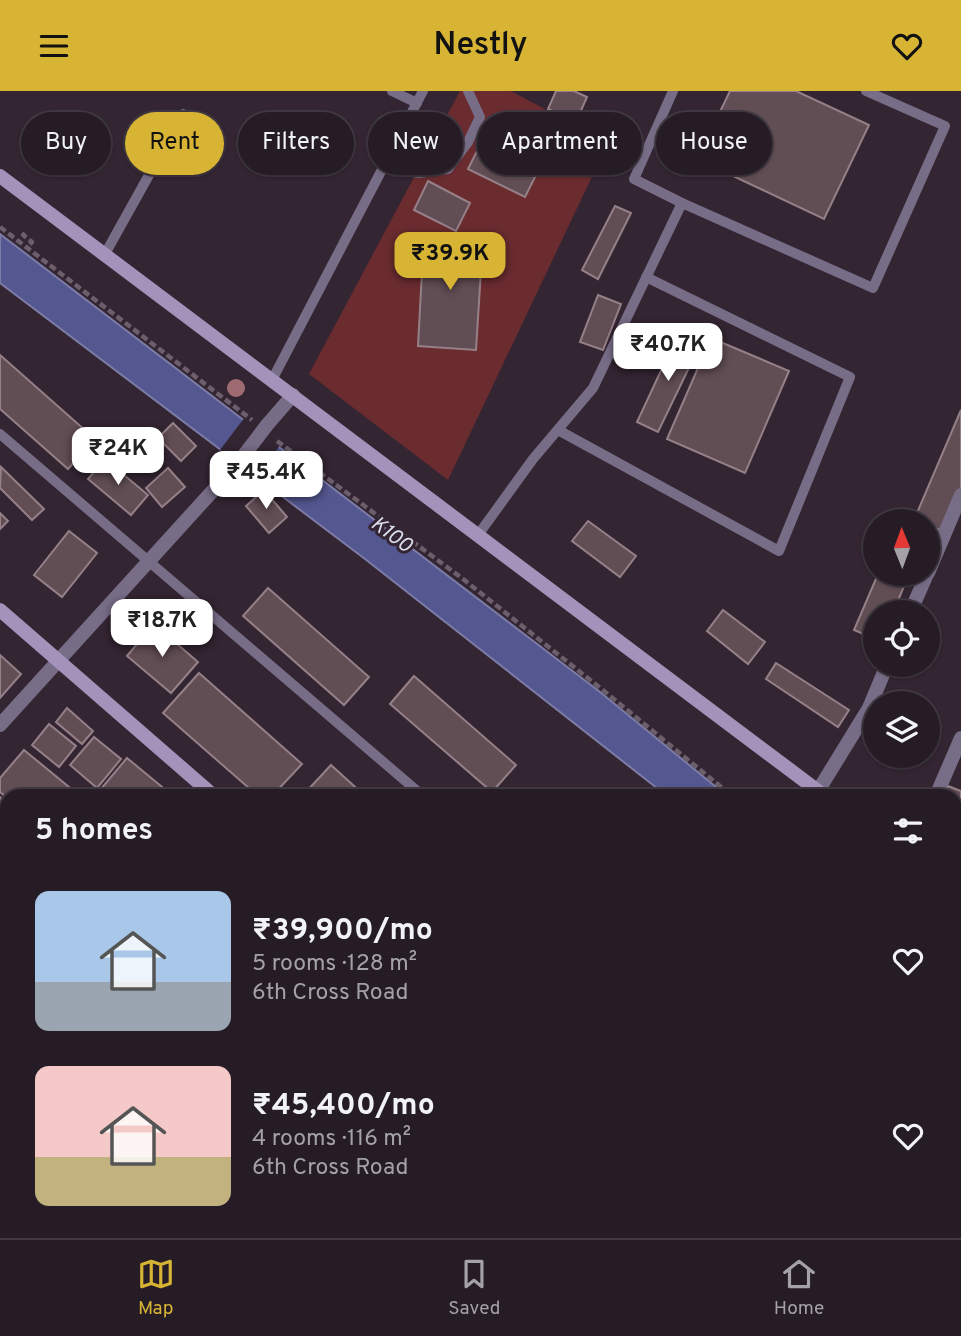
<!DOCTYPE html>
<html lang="en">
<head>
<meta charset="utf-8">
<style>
	body { margin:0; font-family:Overpass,sans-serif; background:#2e252e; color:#f1f3f6; height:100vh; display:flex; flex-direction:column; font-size:26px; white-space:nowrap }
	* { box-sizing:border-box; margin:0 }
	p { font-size:23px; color:#a4a1a7 }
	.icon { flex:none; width:38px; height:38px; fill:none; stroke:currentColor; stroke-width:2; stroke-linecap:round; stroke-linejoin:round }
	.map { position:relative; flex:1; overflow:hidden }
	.side { position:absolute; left:0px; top:698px; width:962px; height:450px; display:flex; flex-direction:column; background:#261c26; border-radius:21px 21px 0 0; box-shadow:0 2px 5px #0004,0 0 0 2px #423a43 }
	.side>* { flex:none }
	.banner { position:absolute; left:21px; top:21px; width:920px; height:63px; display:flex; gap:14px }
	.needle { width:46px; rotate:359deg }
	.tools { position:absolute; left:863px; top:418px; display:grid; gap:14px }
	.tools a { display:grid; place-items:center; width:77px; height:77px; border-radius:50%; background:#261c26; box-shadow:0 2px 5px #0004,0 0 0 2px #423a43; font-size:35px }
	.price { position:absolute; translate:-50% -60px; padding:0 16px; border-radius:14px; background:#fff; color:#222; font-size:23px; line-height:46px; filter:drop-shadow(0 2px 4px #0008) }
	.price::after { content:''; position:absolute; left:50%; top:42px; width:21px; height:16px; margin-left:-10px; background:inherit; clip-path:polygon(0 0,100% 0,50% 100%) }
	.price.on { background:#d7b434; color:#111 }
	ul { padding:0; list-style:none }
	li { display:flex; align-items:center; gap:21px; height:175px; padding:0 35px }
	li span { display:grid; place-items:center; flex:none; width:196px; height:140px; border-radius:14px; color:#555 }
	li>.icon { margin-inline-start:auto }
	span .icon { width:84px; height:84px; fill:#fffc; stroke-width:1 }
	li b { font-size:30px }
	h2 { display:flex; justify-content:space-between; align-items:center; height:84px; padding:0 35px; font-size:30px }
	.pill { padding:0 24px; border-radius:32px; background:#261c26; box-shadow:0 2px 5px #0004,0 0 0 2px #423a43; font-size:24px; line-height:63px }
	.pill.on { background:#d7b434; color:#111 }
	header { display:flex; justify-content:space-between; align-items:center; height:91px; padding:0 35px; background:#d7b434; color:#111; font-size:32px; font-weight:600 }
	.dock { display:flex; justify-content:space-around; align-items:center; height:98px; border-top:2px solid #423a43; background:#261c26; font-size:19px; color:#a4a1a7 }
	.dock a { display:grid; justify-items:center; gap:4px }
	.dock .on { color:#d7b434 }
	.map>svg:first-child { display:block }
	.green { fill:#6b2c30 }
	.water { fill:#545790; stroke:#7c7ca6; stroke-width:2 }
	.pier { fill:#332532 }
	.building { fill:#614d54; stroke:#968088; stroke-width:2 }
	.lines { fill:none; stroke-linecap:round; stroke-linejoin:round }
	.path { stroke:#6c5f6b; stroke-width:4.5; stroke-dasharray:7 3.5; stroke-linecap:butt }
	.lane { stroke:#786d87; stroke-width:10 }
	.street { stroke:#786d87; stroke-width:14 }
	.secondary { stroke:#a492bb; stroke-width:14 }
	.street-bridge { stroke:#786d87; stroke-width:14 }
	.tree { fill:#9f6b72 }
	.labels { text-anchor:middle; stroke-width:6; stroke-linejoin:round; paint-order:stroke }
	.water-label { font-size:21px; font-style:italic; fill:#dbddef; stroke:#332532 }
</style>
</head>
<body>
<header><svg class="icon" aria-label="menu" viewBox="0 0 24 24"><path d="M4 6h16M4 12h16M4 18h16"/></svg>Nestly<svg class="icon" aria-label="heart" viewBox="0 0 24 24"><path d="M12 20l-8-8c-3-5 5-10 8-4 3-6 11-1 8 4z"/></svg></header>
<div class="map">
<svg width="961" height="1147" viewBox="0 0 961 1147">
	<rect width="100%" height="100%" fill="#332532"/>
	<path class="green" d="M460 0H511L608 52 448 389 309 283Z"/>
	<g class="water">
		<path d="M0 143 600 601 727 705H667L365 468 0 192Z"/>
		<path d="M956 889 961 893V937L956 932Z"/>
	</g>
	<path class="pier" d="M245 326 281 353 256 386 220 359Z"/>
	<g class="building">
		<path d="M556 0H574L587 6 576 31 548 18Z"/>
		<path d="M730 0H796L869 34 824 128 697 68Z"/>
		<path d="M493 28 550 56 525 106 468 78Z"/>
		<path d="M428 90 470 112 456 140 414 119Z"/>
		<path d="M615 115 631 122 598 188 582 179Z"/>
		<path d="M424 144 483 147 476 259 418 255Z"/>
		<path d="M598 204 621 213 603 259 580 251Z"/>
		<path d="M678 243 700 254 658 341 637 331Z"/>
		<path d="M711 247 789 280 745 382 667 348Z"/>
		<path d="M0 264 95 348 68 378 0 318Z"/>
		<path d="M961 319V400L944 441 928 434V430L914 429Z"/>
		<path d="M173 332 196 355 181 370 158 347Z"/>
		<path d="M105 368 148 404 131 424 88 388Z"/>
		<path d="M1 376 44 418 32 429 0 397Z"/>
		<path d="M168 377 185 396 162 416 146 397Z"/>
		<path d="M264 399 287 426 269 442 246 415Z"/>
		<path d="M0 422 8 430 0 438Z"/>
		<path d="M588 430 636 465 620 486 572 450Z"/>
		<path d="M69 440 97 462 62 506 34 484Z"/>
		<path d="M878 483H909L893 522H875V548L854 539Z"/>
		<path d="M268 497 369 586 344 614 243 525Z"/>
		<path d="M723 519 765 551 748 573 707 540Z"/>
		<path d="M154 533 198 571 171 602 127 565Z"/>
		<path d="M0 564 21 583 0 607Z"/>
		<path d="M776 572 849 619 838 636 766 588Z"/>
		<path d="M199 582 302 673 272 705H258L163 622Z"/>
		<path d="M414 585 516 674 492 701 390 613Z"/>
		<path d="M67 617 93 640 82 653 56 631Z"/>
		<path d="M49 633 76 655 59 676 32 654Z"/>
		<path d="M94 646 121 668 97 697 70 674Z"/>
		<path d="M24 659 80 705H7V707L0 701V687Z"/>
		<path d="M127 667 173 705H95Z"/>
		<path d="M331 674 365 705H308L305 702Z"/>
		<path d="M948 695 961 700V718L956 732V705H944Z"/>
		<path d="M0 706 7 712V780L0 774Z"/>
		<path d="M956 762H961V786L956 787Z"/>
		<path d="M0 785 7 790 0 800Z"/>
		<path d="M961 792V809L959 810 956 801V794Z"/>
		<path d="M7 805V851L0 845V813Z"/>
		<path d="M956 825 961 829V832L956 839Z"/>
		<path d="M961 849V887L956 882V855Z"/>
		<path d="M0 856 7 861V879L0 888Z"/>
		<path d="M956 945 961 951V961L956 966Z"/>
		<path d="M956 975 961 981V993L957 997 956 995Z"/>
		<path d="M956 1028 961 1034V1052L956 1057Z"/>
		<path d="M956 1073 961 1077V1083L956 1090Z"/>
		<path d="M7 1106V1129L0 1124V1114Z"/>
		<path d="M956 1117 961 1123V1128L956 1133Z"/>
		<path d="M21 1141H92L99 1147H28Z"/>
		<path d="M186 1141H224L231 1147H181Z"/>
		<path d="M236 1141H255L262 1147H243Z"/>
		<path d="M265 1141H285L280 1147H272Z"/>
		<path d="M345 1141H415L410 1147H353Z"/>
		<path d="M489 1141H503L510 1147H483Z"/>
		<path d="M602 1141H635L641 1147H605L600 1143Z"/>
		<path d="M635 1141H660L655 1147H642Z"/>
		<path d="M761 1141H799L794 1147H764L759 1143Z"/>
		<path d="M805 1141H822L829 1147H800Z"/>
		<path d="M826 1141H848L843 1147H833Z"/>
		<path d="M854 1141H887L890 1144 888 1147H849Z"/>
	</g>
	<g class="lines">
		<g class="path">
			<path d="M0 136 252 329"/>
			<path d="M25 142 23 144 32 151 27 157"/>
			<path d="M277 350 463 488 604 600 732 705"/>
			<path d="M956 891 961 896"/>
		</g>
		<g class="lane">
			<path d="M392 0 417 12"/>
			<path d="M673 0 634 88 682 112 873 197 945 35 866 0"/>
			<path d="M384 76 419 82 448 78 468 51 480 26 468 0"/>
			<path d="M105 163 183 23"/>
			<path d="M272 289 423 0"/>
			<path d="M558 339 779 460 850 286 646 186"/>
			<path d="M0 343 423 705"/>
			<path d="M478 444 533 368 593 297 682 112"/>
		</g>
		<g class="street">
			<path d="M267 334 293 304"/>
			<path d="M928 482 961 404"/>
			<path d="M910 522 927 483"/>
			<path d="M0 634 238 372"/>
			<path d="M828 705 818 700 869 617 887 574"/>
			<path d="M936 705 961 647"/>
			<path d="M956 747H961"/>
			<path d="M956 813 961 821"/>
			<path d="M0 980 7 973"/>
			<path d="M956 1022 961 1026"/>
			<path d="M914 1141 922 1147"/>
			<path d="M153 1147 158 1141"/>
		</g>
		<g class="secondary">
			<path d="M0 85 818 700 814 705"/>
			<path d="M0 519 214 705"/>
			<path d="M715 1141 722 1147"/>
			<path d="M450 1147 455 1141"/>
		</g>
		<path class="street-bridge" d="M238 372 267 334"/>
	</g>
	<circle class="tree" cx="236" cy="297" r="9"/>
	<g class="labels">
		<g class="water-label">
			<text transform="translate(392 443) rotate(37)" y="7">K100</text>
		</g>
	</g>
</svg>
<div class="tools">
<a><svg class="needle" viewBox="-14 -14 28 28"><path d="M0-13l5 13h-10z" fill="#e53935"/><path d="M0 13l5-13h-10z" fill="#a4a1a7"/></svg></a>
<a><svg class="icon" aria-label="locate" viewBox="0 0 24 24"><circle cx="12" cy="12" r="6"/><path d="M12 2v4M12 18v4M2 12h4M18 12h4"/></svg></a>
<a><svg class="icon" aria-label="layers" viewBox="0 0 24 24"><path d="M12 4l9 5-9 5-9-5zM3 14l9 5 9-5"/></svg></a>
</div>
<b class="price on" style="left:450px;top:201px">₹39.9K</b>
<b class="price" style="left:668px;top:292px">₹40.7K</b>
<b class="price" style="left:118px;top:396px">₹24K</b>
<b class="price" style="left:266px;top:420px">₹45.4K</b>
<b class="price" style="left:162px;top:568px">₹18.7K</b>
<div class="banner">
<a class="pill">Buy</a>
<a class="pill on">Rent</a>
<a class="pill">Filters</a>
<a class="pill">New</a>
<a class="pill">Apartment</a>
<a class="pill">House</a>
</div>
<section class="side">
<h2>5 homes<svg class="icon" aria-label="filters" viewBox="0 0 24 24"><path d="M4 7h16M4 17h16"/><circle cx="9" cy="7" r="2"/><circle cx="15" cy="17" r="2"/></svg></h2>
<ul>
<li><span style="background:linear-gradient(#a9c7e8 65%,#9aa5b1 0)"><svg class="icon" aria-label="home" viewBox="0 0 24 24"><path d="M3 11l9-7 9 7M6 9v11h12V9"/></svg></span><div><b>₹39,900/mo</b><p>5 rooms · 128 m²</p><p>6th Cross Road</p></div><svg class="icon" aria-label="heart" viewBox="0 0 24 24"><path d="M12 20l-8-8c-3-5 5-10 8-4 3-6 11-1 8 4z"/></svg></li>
<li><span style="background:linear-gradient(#f6c9c9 65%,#c2b280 0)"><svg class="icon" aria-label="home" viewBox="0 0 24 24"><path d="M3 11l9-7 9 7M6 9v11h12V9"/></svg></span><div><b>₹45,400/mo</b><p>4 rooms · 116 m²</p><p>6th Cross Road</p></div><svg class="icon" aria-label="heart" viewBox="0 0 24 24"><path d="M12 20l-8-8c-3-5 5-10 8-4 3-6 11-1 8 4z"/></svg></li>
</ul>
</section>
</div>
<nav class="dock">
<a class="on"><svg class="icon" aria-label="map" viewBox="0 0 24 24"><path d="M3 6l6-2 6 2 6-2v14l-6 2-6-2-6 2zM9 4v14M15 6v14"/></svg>Map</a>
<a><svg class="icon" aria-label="saved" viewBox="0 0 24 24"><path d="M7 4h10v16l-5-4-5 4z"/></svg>Saved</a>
<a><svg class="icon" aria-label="home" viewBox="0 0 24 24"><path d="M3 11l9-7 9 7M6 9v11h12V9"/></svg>Home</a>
</nav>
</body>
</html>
